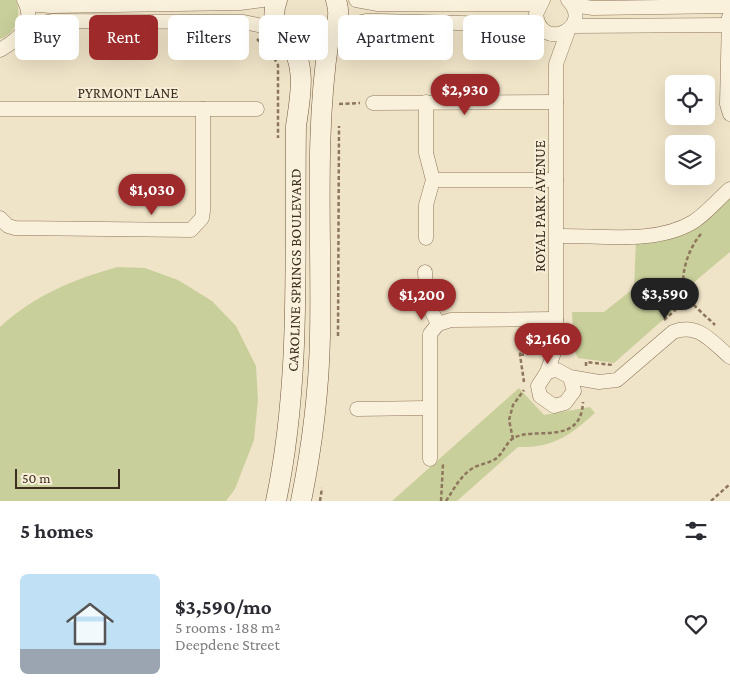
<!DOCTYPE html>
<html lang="en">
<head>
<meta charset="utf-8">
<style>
	body { margin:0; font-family:"Crimson Pro",serif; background:#f2f2f3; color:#2b2b33; height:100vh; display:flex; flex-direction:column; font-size:19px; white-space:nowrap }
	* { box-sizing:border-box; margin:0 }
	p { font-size:16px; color:#7c7c81 }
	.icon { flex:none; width:28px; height:28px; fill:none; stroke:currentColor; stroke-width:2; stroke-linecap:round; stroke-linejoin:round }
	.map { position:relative; height:501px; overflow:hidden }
	.side { display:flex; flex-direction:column; background:#fff; flex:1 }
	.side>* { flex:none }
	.hud { position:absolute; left:15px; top:15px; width:700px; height:45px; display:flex; gap:10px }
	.fabs { position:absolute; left:665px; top:75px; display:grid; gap:10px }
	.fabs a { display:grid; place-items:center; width:50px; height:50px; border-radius:8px; background:#fff; box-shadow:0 5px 20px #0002; font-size:25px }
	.scale { position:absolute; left:15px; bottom:12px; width:105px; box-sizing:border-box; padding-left:5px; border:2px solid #3d2e20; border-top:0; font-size:14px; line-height:18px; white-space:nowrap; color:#3d2e20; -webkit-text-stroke:4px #f7eed8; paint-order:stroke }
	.price { position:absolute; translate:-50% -42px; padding:0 11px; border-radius:18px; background:#9e2a2b; color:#fff; font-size:16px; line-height:32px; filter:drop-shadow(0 1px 2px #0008) }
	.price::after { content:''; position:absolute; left:50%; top:30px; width:15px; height:11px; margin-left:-8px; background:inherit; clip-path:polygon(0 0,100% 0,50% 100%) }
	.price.active { background:#222; color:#fff }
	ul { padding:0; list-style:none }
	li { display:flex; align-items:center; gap:15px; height:125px; padding:0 20px }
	li span { display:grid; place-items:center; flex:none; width:140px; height:100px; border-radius:8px; color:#555 }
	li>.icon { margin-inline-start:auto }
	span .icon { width:60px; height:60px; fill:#fffc; stroke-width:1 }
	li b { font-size:21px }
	h2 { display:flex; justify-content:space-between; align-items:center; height:60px; padding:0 20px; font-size:21px }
	.tag { padding:0 18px; border-radius:8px; background:#fff; box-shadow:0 5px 20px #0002; font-size:18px; line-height:45px }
	.tag.active { background:#9e2a2b; color:#fff }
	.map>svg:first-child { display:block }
	.green { fill:#c9cf9b }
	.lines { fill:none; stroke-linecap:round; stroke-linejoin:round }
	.street-casing { stroke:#8d765c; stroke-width:15 }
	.secondary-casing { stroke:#6f573f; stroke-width:21 }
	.path { stroke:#8d765c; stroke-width:2.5; stroke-dasharray:4 2.5; stroke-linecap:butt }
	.street { stroke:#faf1dc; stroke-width:14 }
	.secondary { stroke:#faf1dc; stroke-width:20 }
	.labels { text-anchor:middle; stroke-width:4; stroke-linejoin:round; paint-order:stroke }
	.street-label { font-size:15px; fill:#3d2e20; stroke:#f7eed8 }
</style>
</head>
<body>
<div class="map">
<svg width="730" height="501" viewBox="0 0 730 501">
	<rect width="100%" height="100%" fill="#f0e4c8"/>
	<g class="green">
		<path d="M0 0H16C22 15 16 34 0 39Z"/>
		<path d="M730 198V252L686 289 690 296 614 363 578 358 574 350 572 312H604L634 288 636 241C684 241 695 227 730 198Z"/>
		<path d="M118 267 145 268 178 280 212 301 236 326 256 366 258 400 254 440 235 489 226 501H0V327C33 296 74 279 118 267Z"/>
		<path d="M519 388 544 415 590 407 595 413C569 436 554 448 518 447L457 501H392Z"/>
	</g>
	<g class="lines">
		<defs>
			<g id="street">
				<path d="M356 0 378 4H539"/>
				<path d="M543 0 536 14C541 54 595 27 568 0"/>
				<path d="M26 4 51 6 240 3 263 0"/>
				<path d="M573 5 593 8 730 6"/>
				<path d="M729 17 727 104 730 114"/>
				<path d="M28 26 52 21 244 22 272 28 281 35"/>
				<path d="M572 26 730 25"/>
				<path d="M336 28 366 21H379L539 25"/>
				<path d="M0 50C19 39 37 24 24 0"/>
				<path d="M373 103 556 102"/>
				<path d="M0 109H257"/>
				<path d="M433 180H556"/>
				<path d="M0 218 8 226 15 228 191 230 202 218 203 211V109"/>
				<path d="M557 236C599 235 655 245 693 222 706 214 718 199 730 189"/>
				<path d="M426 238V205L433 180 426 153V102"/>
				<path d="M425 272 427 302 438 324"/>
				<path d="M547 372 556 347V64L568 31"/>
				<path d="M570 377 574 391 565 403 554 406 540 396 538 386 547 372 557 370 570 377 599 382 617 380 673 332C698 322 712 342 730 357"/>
				<path d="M357 409 428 408"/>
				<path d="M430 459V334L438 324 451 320 556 319"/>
			</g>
			<g id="secondary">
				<path d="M277 0C274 7 274 15 275 22 284 63 351 49 336 0"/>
				<path id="s1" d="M276 501C302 378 294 251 296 126 300 99 308 62 287 40"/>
				<path d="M301 501C312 447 319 391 320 336 322 237 314 136 329 38"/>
			</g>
		</defs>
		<use href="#street" class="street-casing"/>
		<use href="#secondary" class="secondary-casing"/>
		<g class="path">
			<path d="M257 39 270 51 278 65V138"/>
			<path d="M345 52 361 37"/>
			<path d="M339 104 360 103"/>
			<path d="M701 234C689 247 677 279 687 296 694 307 706 316 715 325"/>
			<path d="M664 320 689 298"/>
			<path d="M521 333 520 355 524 382"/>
			<path d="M338 336 339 126"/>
			<path d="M520 355 541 352"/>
			<path d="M586 366V362L613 365"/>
			<path d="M513 439 509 420 513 405 524 390"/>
			<path d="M320 501 322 488"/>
			<path d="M441 501 443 464"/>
			<path d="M446 501C454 489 460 476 473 468 480 464 491 463 498 457 503 452 506 444 512 439 532 425 581 448 583 402"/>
			<path d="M711 501 730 484"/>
		</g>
		<use href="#street" class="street"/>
		<use href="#secondary" class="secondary"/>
	</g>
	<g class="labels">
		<g class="street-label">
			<text x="128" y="98">PYRMONT LANE</text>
			<text transform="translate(540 206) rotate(-90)" y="5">ROYAL PARK AVENUE</text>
			<text dy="5" stroke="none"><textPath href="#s1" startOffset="232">CAROLINE SPRINGS BOULEVARD</textPath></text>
		</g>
	</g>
</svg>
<div class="fabs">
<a><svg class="icon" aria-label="locate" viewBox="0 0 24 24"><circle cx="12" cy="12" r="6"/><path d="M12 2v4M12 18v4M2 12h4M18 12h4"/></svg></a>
<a><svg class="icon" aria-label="layers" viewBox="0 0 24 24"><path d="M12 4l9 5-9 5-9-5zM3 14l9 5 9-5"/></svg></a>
</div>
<div class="scale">50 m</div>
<b class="price" style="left:465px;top:116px">$2,930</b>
<b class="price" style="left:152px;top:216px">$1,030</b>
<b class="price active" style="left:665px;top:320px">$3,590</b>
<b class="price" style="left:422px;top:321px">$1,200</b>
<b class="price" style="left:548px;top:365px">$2,160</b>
<div class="hud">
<a class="tag">Buy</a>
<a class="tag active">Rent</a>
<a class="tag">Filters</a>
<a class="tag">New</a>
<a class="tag">Apartment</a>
<a class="tag">House</a>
</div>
</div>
<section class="side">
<h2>5 homes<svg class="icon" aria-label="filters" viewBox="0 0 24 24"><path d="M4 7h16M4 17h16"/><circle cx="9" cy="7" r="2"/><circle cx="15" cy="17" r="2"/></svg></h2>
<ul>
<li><span style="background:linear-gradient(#bfe0f5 75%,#9aa5b1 0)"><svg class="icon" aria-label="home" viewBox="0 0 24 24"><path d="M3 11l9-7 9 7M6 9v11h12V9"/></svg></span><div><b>$3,590/mo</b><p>5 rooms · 188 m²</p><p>Deepdene Street</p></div><svg class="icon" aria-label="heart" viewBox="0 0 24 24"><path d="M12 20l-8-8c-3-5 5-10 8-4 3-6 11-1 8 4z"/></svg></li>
</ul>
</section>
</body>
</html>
